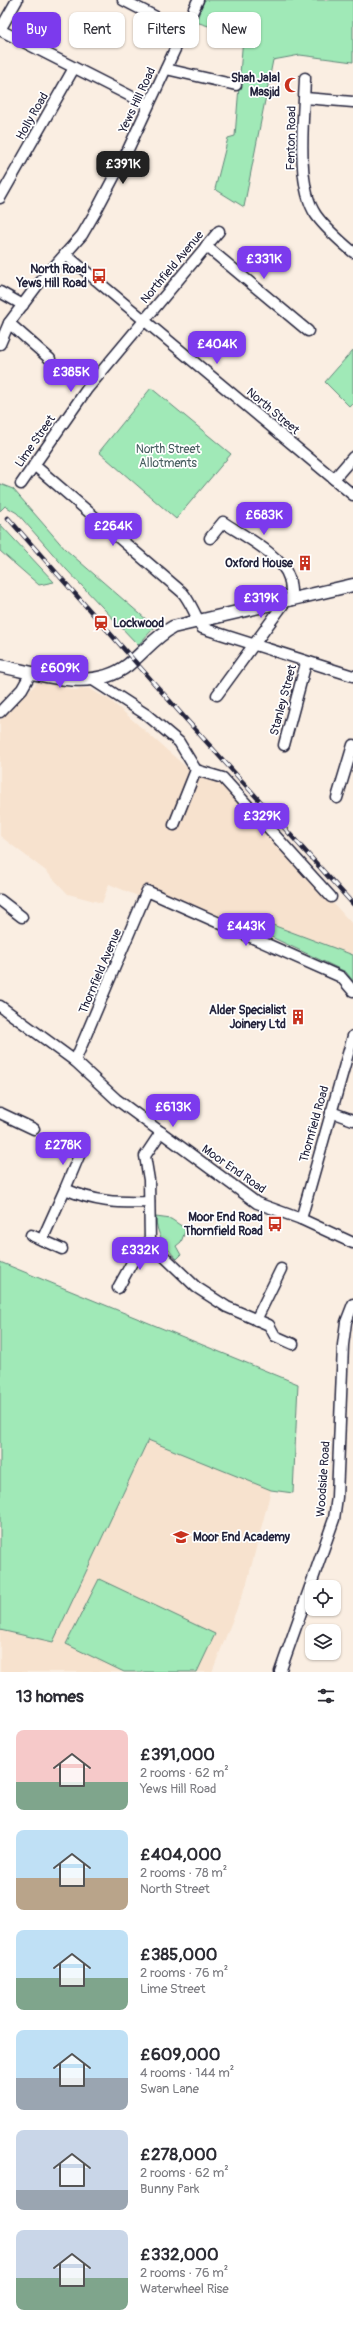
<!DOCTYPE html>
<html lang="en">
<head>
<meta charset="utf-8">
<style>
	body { margin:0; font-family:Pangolin,sans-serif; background:#f2f2f3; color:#2b2b33; height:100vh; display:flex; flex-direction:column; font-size:15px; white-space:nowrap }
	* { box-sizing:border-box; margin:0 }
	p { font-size:13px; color:#7c7c81 }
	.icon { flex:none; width:22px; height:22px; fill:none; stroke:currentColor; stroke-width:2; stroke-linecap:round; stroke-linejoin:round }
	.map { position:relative; height:1672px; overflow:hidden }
	.details { display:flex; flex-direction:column; background:#fff; flex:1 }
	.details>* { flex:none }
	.hud { position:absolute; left:12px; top:12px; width:329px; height:36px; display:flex; gap:8px }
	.controls { position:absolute; left:305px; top:1580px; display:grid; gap:8px }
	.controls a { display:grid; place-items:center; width:36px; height:36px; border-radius:8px; background:#fff; box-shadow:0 1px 3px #0004; font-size:20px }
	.price { position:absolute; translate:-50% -34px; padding:0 9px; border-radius:8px; background:#7c3aed; color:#fff; font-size:13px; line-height:26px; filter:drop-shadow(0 1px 2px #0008) }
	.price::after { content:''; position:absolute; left:50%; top:24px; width:12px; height:9px; margin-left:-6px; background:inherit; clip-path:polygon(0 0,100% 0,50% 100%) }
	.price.active { background:#222; color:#fff }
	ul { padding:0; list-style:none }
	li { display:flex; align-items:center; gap:12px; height:100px; padding:0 16px }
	li span { display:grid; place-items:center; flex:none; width:112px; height:80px; border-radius:8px; color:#555 }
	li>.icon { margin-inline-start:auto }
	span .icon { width:48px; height:48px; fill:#fffc; stroke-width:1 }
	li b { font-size:17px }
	h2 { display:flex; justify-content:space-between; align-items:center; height:48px; padding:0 16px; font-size:17px }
	.chip { padding:0 14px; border-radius:8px; background:#fff; box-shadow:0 1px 3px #0004; font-size:14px; line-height:36px }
	.chip.active { background:#7c3aed; color:#fff }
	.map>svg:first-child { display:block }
	.built { fill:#f7e2ce }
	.green { fill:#a0e9b7; stroke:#618679 }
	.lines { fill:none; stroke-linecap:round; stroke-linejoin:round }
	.minor-casing { stroke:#22223b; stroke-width:13 }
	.tertiary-casing { stroke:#22223b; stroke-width:15 }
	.minor { stroke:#fff; stroke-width:10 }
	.tertiary { stroke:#fff; stroke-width:12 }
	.rail-casing { stroke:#22223b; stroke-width:4.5 }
	.rail { stroke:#fff; stroke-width:3; stroke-dasharray:9; stroke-linecap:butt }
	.labels { text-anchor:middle; stroke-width:3.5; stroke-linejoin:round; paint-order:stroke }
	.poi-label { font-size:12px; font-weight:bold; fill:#22223b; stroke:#fff; text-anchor:end }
	.street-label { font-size:12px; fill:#22223b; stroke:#fff }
	.park-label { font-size:12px; fill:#485e60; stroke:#fff }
</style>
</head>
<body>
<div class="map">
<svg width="353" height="1672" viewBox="0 0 353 1672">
	<rect width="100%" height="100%" fill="#faeee2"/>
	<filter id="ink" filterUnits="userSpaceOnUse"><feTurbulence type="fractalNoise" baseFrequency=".025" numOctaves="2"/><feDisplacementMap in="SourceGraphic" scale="8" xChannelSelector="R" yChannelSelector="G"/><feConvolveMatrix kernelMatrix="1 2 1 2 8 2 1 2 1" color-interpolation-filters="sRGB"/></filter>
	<g filter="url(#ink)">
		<g class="built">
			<path d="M38 682 59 684 74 690 88 688 110 700 186 767 224 782 353 925V955L270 924 265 934 144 886 140 897 109 884 102 903 68 894 46 871 0 836V720Z"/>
			<path d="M149 1438 271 1490 247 1583 212 1672H0V1630L53 1642Z"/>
		</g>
		<g class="green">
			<path d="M204 0H353V62L300 55 273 60 244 207 215 189 228 138 235 136 243 37 196 22Z"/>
			<path d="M353 350V404L350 407 325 382Z"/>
			<path d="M151 388 231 454 176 519 99 452Z"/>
			<path d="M0 484 13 489 65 549 155 627 138 645 66 569 17 513 5 506 0 511Z"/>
			<path d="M0 524 54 582 39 585 0 551Z"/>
			<path d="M270 924 353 955V981L346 972 265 934Z"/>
			<path d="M156 1217 171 1219 186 1229 181 1242 176 1246 181 1255 177 1259C165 1247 156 1234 156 1217Z"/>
			<path d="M0 1262 298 1384 293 1493 271 1490 148 1440 53 1642 0 1630Z"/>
			<path d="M99 1579 215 1634 197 1672H124L66 1644Z"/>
		</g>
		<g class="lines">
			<defs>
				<g id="minor">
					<path d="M123 0 183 31"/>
					<path d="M0 30 148 105"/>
					<path d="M0 30 17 0"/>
					<path d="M166 69 236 85"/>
					<path d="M305 78C304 114 295 185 316 215 326 229 340 241 353 252"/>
					<path d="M305 98 353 102"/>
					<path d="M0 198 74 68"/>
					<path d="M206 246 308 331"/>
					<path d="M65 254 353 495"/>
					<path d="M0 292 23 305"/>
					<path d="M9 323 50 359"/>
					<path d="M0 344 9 323 36 287 82 235 96 211 125 156 198 0"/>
					<path d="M34 465 182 592C189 599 197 618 202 628L353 676"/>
					<path d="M334 479 353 457"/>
					<path d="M21 484 87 389 219 231"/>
					<path d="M210 538 223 522C242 535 282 555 289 578 291 585 291 593 292 600"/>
					<path d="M93 680 147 715 179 742 196 770 174 825"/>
					<path d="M217 695 285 602"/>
					<path d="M0 712 22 689 31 673"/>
					<path d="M284 745 306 663"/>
					<path d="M196 770 223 778 331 897"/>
					<path d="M337 798 353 745"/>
					<path d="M0 900 22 917"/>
					<path d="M0 1006 75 1061 116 1099 257 1203 301 1219 353 1243"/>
					<path d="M75 1061 147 891 341 977 353 991"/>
					<path d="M331 1112 353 1120"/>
					<path d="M0 1113 34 1129"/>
					<path d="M161 1132 145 1156 149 1180 150 1243 196 1287 227 1307 269 1325 275 1336 293 1344"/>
					<path d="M65 1189 81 1151"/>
					<path d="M301 1219 353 1036"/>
					<path d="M31 1235 62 1249"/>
					<path d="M42 1240 65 1189C95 1202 117 1203 149 1202"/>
					<path d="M118 1288 135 1257 150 1243"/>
					<path d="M256 1320 281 1269"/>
					<path d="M280 1672 334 1519 337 1497 343 1345 346 1322 353 1304"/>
				</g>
				<path id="tertiary" d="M0 666C41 674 92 693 128 665 144 652 155 637 173 627L353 585"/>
			</defs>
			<use href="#minor" class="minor-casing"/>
			<use href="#tertiary" class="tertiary-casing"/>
			<use href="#minor" class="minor"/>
			<use href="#tertiary" class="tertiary"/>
			<defs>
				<path id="rail" d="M8 518 184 717 353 904"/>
			</defs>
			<use href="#rail" class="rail-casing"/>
			<use href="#rail" class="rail"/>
		</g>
	</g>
	<defs>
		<symbol id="mosque-bare" viewBox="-9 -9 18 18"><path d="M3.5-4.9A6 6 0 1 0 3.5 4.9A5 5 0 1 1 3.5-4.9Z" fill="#c8321e" stroke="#fff" stroke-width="2.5" paint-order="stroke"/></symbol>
		<symbol id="bus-bare" viewBox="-9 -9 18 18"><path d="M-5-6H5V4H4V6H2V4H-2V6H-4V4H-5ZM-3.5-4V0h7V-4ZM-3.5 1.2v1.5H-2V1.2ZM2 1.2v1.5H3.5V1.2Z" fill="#c8321e" stroke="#fff" stroke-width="2.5" paint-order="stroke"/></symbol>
		<symbol id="building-bare" viewBox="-9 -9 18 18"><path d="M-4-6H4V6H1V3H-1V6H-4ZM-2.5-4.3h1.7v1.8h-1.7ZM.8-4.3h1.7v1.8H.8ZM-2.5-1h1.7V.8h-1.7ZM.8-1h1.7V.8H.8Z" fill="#c8321e" stroke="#fff" stroke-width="2.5" paint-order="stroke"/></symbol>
		<symbol id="station-bare" viewBox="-9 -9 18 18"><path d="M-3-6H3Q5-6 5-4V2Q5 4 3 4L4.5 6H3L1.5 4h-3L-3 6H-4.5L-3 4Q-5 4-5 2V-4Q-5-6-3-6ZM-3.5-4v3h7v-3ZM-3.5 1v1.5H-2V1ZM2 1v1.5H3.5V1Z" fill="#c8321e" stroke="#fff" stroke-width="2.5" paint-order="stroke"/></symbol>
		<symbol id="school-bare" viewBox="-9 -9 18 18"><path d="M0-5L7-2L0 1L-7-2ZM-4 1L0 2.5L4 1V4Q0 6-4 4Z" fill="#c8321e" stroke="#fff" stroke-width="2.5" paint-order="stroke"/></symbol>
	</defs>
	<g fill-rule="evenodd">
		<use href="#mosque-bare" x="281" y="74" width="22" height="22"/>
		<use href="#bus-bare" x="88" y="265" width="22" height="22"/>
		<use href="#building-bare" x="294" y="552" width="22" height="22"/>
		<use href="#station-bare" x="90" y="612" width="22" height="22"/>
		<use href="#building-bare" x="287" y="1006" width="22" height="22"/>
		<use href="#bus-bare" x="264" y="1213" width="22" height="22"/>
		<use href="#school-bare" x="170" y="1526" width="22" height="22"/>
	</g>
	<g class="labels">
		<g class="poi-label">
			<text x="280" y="82">Shah Jalal<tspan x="280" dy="14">Masjid</tspan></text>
			<text x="87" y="273">North Road<tspan x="87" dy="14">Yews Hill Road</tspan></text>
			<text x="293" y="567">Oxford House</text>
			<text x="113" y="627" text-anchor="start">Lockwood</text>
			<text x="286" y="1014">Alder Specialist<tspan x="286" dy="14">Joinery Ltd</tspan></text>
			<text x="263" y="1221">Moor End Road<tspan x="263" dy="14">Thornfield Road</tspan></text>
			<text x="193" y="1541" text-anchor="start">Moor End Academy</text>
		</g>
		<g class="street-label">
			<text transform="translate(137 100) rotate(-65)" y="4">Yews Hill Road</text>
			<text transform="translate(32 116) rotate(-60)" y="4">Holly Road</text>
			<text transform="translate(291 138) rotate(-89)" y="4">Fenton Road</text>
			<text transform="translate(172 267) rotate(-50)" y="4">Northfield Avenue</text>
			<text transform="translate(273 411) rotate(40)" y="4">North Street</text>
			<text transform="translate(35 441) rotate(-55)" y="4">Lime Street</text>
			<text transform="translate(283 700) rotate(-75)" y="4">Stanley Street</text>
			<text transform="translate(100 971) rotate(-67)" y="4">Thornfield Avenue</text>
			<text transform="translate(314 1124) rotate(-74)" y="4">Thornfield Road</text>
			<text transform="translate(234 1169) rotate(35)" y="4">Moor End Road</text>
			<text transform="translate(323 1479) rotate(-86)" y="4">Woodside Road</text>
		</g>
		<g class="park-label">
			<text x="168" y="453">North Street<tspan x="168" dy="14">Allotments</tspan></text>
		</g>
	</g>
</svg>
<div class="controls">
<a><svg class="icon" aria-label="locate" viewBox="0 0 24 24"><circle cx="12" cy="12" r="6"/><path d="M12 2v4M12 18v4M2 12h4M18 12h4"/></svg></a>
<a><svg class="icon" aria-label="layers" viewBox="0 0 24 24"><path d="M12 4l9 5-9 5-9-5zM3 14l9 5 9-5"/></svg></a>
</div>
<b class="price active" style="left:123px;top:185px">£391K</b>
<b class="price" style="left:264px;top:280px">£331K</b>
<b class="price" style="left:217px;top:365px">£404K</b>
<b class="price" style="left:71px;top:393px">£385K</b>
<b class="price" style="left:264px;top:536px">£683K</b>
<b class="price" style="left:113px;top:547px">£264K</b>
<b class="price" style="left:261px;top:619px">£319K</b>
<b class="price" style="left:60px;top:689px">£609K</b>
<b class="price" style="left:262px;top:837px">£329K</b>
<b class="price" style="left:246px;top:947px">£443K</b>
<b class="price" style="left:173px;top:1128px">£613K</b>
<b class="price" style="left:63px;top:1166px">£278K</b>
<b class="price" style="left:140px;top:1271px">£332K</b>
<div class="hud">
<a class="chip active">Buy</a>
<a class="chip">Rent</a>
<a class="chip">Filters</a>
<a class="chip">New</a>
</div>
</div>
<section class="details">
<h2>13 homes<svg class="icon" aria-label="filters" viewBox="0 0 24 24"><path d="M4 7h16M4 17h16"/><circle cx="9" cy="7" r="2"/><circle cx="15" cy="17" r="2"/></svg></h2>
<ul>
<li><span style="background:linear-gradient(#f6c9c9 65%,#7fa58c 0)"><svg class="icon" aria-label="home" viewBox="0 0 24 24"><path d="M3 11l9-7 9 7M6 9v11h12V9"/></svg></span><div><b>£391,000</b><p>2 rooms · 62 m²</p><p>Yews Hill Road</p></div></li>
<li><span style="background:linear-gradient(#bfe0f5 60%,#b9a48a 0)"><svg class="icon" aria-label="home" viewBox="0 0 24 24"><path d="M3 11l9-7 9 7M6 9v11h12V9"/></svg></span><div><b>£404,000</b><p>2 rooms · 78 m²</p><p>North Street</p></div></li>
<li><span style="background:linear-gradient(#bfe0f5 60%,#7fa58c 0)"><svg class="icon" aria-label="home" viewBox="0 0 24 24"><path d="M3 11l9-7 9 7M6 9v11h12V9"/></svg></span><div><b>£385,000</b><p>2 rooms · 76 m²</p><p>Lime Street</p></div></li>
<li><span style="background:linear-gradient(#bfe0f5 60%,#9aa5b1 0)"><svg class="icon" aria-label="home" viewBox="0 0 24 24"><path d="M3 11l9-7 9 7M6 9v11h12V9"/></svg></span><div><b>£609,000</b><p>4 rooms · 144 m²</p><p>Swan Lane</p></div></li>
<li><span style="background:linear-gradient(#c9d6e8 75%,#9aa5b1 0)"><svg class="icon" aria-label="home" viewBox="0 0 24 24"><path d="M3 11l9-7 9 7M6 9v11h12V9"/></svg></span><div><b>£278,000</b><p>2 rooms · 62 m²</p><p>Bunny Park</p></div></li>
<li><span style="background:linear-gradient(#c9d6e8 60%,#7fa58c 0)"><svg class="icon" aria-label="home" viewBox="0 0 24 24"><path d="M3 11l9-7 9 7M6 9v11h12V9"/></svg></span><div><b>£332,000</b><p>2 rooms · 76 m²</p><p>Waterwheel Rise</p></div></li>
</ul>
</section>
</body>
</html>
